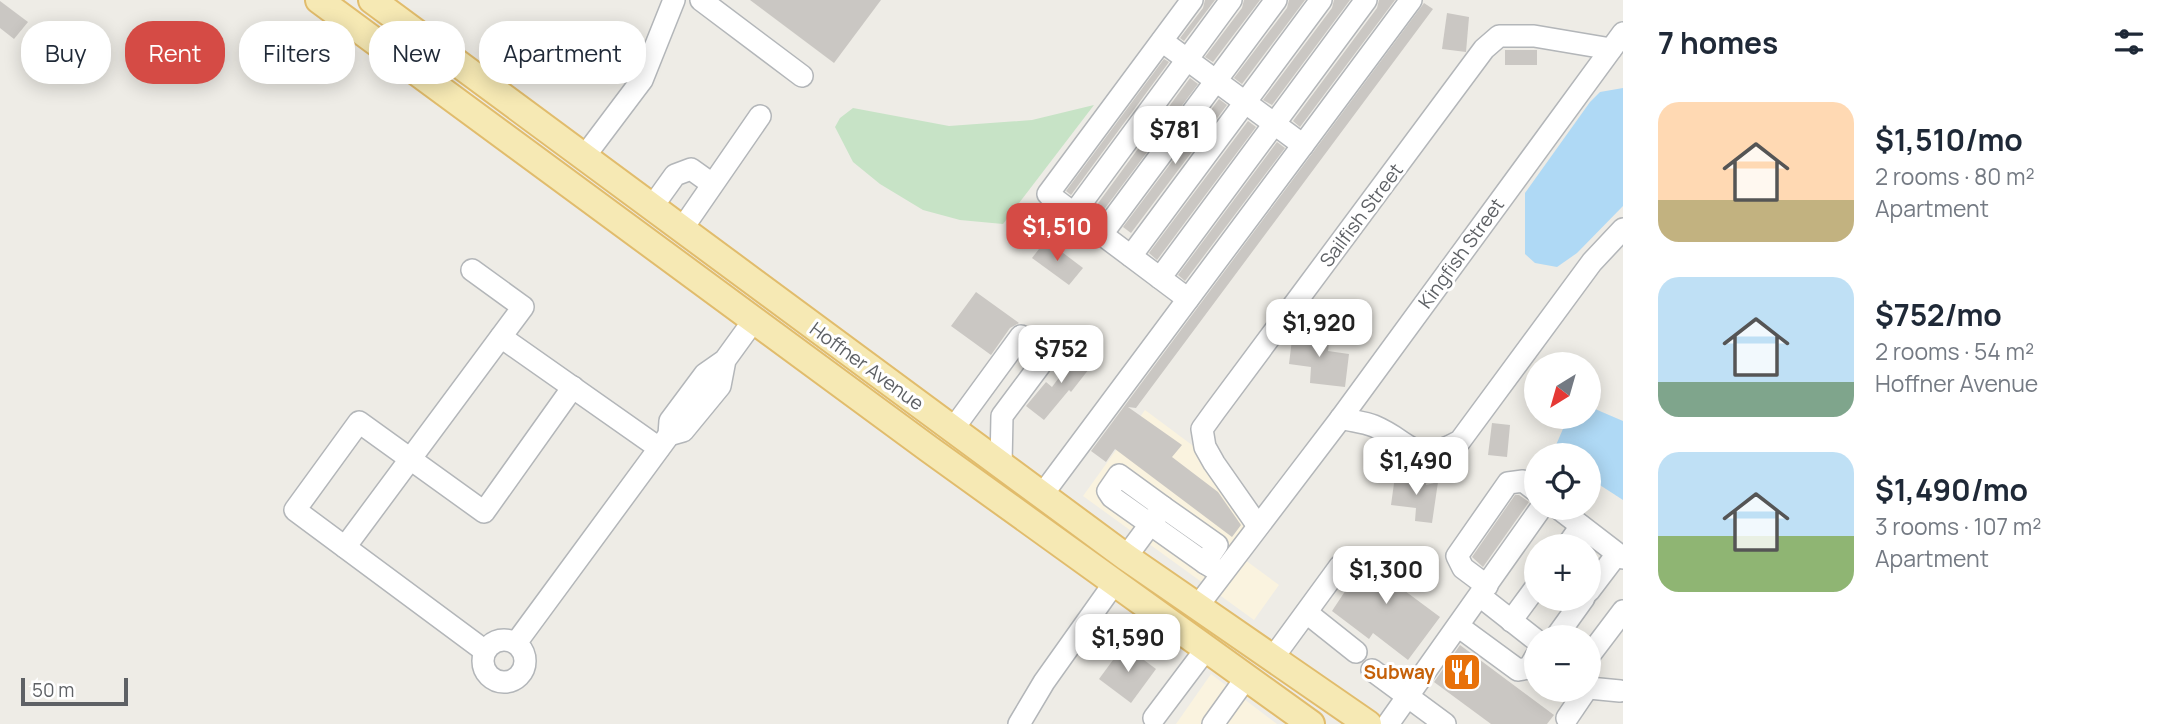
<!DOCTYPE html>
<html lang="en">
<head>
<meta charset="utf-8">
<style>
	body { margin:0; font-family:Manrope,sans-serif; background:#f6f6f7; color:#1f2937; height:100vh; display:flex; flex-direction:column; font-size:26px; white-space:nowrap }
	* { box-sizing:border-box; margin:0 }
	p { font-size:23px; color:#747a83 }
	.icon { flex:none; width:38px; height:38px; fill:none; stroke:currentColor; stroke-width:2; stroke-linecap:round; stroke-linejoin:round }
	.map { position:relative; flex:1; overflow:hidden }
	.drawer { display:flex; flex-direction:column; background:#fff; width:560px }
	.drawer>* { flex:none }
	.top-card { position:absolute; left:21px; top:21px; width:665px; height:63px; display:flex; gap:14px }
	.needle { width:46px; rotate:217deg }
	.controls { position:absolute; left:1524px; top:352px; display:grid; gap:14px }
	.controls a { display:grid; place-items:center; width:77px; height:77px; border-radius:50%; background:#fff; box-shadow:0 4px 18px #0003; font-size:35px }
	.scale { position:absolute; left:21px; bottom:18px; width:107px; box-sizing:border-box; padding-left:7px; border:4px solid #5e6165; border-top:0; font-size:19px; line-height:24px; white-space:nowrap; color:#5e6165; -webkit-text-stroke:5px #fff; paint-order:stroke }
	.price { position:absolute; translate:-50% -60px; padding:0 16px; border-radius:14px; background:#fff; color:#222; font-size:23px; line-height:46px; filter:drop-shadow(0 2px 4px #0008) }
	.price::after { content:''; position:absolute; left:50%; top:42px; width:21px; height:16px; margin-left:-10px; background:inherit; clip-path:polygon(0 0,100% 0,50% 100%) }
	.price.current { background:#d54b45; color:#fff }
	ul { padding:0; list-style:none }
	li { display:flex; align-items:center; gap:21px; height:175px; padding:0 35px }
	li span { display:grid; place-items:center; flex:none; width:196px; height:140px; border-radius:21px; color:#555 }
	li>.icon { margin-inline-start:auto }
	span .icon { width:84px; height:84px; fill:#fffc; stroke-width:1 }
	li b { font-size:30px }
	h2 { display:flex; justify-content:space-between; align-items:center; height:84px; padding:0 35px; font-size:30px }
	.tag { padding:0 24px; border-radius:28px; background:#fff; box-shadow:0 4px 18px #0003; font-size:24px; line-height:63px }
	.tag.current { background:#d54b45; color:#fff }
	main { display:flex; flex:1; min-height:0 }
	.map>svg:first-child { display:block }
	.commercial { fill:#faf3df }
	.green { fill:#c7e3c6 }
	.water { fill:#afd9f5 }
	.building { fill:#cac7c3 }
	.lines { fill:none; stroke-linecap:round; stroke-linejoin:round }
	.minor-casing { stroke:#b3b6b9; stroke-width:24 }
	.major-casing { stroke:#e1bc6c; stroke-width:30 }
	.minor { stroke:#fff; stroke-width:21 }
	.major { stroke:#f6e9b4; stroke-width:26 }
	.labels { text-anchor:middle; stroke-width:6; stroke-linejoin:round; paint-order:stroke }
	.street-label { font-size:19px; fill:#5e6165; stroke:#fff }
	.food-label { font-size:19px; font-weight:bold; fill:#c56008; stroke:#fff; text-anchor:end }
</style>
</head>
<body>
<main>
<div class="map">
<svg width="1623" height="724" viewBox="0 0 1623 724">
	<rect width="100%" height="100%" fill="#eeece6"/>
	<g class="commercial">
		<path d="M1145 410 1196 448 1248 523 1230 549 1279 585 1254 620 1083 496Z"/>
		<path d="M1211 674 1277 724H1176Z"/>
	</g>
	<path class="green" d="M1094 105 1003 224 960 220 923 210 880 184 853 162 835 127 840 118 853 108 949 126 1032 120Z"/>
	<g class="water">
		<path d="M1623 88V206L1577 253 1557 267 1535 263 1525 254V193L1590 102 1600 92Z"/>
		<path d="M1595 409 1623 421V500L1589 478V455H1562L1556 445 1566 422 1578 417 1589 416V412Z"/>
	</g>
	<g class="building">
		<path d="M750 0H881L834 63Z"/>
		<path d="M1205 0H1215L1184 41 1180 38 1203 8Z"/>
		<path d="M1244 0H1260L1213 62 1205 57 1242 8Z"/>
		<path d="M1289 0H1305L1242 84 1234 78 1287 8Z"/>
		<path d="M1334 0H1350L1272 105 1263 100 1332 8Z"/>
		<path d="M1379 0H1395L1300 127 1293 121 1377 8Z"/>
		<path d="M0 1 28 22 14 39 0 28Z"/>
		<path d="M1424 3 1433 9 1136 408 1128 407 1182 445 1172 457 1218 492 1241 525 1232 537 1115 449 1106 462 1091 451Z"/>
		<path d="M1447 13 1469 17 1466 52 1442 49Z"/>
		<rect x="1505" y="50" width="32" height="15"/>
		<path d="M1164 59 1169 62 1071 195 1066 191Z"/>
		<path d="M1190 78 1198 84 1103 211 1096 206Z"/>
		<path d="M1219 99 1227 105 1131 233 1123 227Z"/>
		<path d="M1248 121 1256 127 1157 260 1149 253Z"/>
		<path d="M1277 142 1285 148 1185 281 1178 275Z"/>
		<path d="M1046 240 1083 268 1069 285 1032 258Z"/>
		<path d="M976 292 1019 323 1010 328 991 355 951 326Z"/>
		<path d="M1293 331 1330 335 1328 351 1349 354 1345 387 1310 383 1311 367 1289 364Z"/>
		<path d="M1081 348 1096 360 1071 392 1069 390 1044 420 1026 406 1046 382 1052 387Z"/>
		<path d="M1492 423 1510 425 1507 457 1488 455Z"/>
		<path d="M1395 476 1427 479 1426 485 1438 482 1432 523 1415 521 1416 508 1391 505Z"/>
		<path d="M1515 495H1519L1529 502 1483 567 1472 557Z"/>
		<path d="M1373 549 1414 579 1405 591 1440 617 1408 660 1373 633 1369 639 1332 611Z"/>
		<path d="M1124 645 1156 669 1131 703 1099 679Z"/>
		<path d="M1460 645 1554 715 1547 724H1491L1434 682Z"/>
	</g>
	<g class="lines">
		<defs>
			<g id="minor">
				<path d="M701 0 802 76"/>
				<path d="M1162 41 1303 145 1411 0"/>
				<path d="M584 157 642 80 674 0"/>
				<path d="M652 207 675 175 691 169 712 184"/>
				<path d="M1074 213 1231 0"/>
				<path d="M682 229 760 116"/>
				<path d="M1102 234 1276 0"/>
				<path d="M1131 256 1321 0"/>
				<path d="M1160 278 1048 194 1192 0"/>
				<path d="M1188 299 1160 278 1366 0"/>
				<path d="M501 337 659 448"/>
				<path d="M725 360 720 386 683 431 669 435 670 421 705 374 725 360 754 320"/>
				<path d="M1341 418C1352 421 1364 422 1374 426 1414 443 1413 467 1460 441L1592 262 1623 229"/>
				<path d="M953 429 1021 336"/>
				<path d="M1001 464 1002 416 1040 365"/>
				<path d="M1042 495 1303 145"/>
				<path d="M1163 507 1119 475 1108 491 1112 497 1205 563"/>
				<path d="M1558 508 1623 558"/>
				<path d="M1258 526 1214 463 1205 447 1202 429 1215 411 1484 49 1499 36H1534L1611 49"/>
				<path d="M1567 546 1581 526"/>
				<path d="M345 547 523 307 472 270"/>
				<path d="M1126 557 1163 507 1217 545 1205 563 1215 569"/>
				<path d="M1487 586 1463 568 1457 556 1508 483 1523 481 1536 491"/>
				<path d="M1589 591 1617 554"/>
				<path d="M1480 596 1536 640"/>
				<path d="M1197 607 1341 418 1623 33"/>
				<path d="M1307 613 1356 652"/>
				<path d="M1511 621 1536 587"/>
				<path d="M1458 626 1518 670 1529 668 1536 656"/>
				<path d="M1556 637 1584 598"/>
				<circle cx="504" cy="661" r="21"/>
				<path d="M516 643 669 435"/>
				<path d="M485 651 295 510 359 422 484 512 573 387"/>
				<path d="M1589 656 1623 611"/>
				<path d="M1272 659 1340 566"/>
				<path d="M1372 670 1445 724"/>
				<path d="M1589 688 1620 691"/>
				<path d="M1154 718 1206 649"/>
				<path d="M1567 718 1586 690"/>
				<path d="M1019 724 1044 682 1115 582"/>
				<path d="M1213 724 1246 678"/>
				<path d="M1388 724 1541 508"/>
			</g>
			<g id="major">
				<path d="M319 0 929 449 1311 724"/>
				<path d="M372 0 1126 557 1368 724"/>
			</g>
		</defs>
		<use href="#minor" class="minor-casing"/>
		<use href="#major" class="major-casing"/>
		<use href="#minor" class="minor"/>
		<use href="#major" class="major"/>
	</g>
	<defs>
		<symbol id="restaurant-square" viewBox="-11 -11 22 22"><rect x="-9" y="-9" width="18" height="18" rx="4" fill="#e8710a" stroke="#fff"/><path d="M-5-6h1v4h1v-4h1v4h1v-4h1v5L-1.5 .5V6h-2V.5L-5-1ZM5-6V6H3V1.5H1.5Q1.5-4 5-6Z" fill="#fff"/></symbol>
	</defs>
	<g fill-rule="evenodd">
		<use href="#restaurant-square" x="1440" y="650" width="44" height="44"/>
	</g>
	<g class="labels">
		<g class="street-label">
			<text transform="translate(1361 215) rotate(-53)" y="7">Sailfish Street</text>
			<text transform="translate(1461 253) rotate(-54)" y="7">Kingfish Street</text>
			<text transform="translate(867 366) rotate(36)" y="7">Hoffner Avenue</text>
		</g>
		<g class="food-label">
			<text x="1435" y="679">Subway</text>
		</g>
	</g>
</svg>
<div class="controls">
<a><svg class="needle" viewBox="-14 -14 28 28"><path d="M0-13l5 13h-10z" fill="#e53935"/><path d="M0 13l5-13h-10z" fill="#747a83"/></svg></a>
<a><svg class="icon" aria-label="locate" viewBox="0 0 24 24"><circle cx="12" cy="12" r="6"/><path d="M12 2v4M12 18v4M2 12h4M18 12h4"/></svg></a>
<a>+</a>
<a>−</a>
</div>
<div class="scale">50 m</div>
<b class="price" style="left:1175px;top:166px">$781</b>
<b class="price current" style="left:1057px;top:263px">$1,510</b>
<b class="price" style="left:1319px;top:359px">$1,920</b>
<b class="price" style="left:1061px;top:385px">$752</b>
<b class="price" style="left:1416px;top:497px">$1,490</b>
<b class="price" style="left:1386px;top:606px">$1,300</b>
<b class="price" style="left:1128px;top:674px">$1,590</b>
<div class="top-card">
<a class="tag">Buy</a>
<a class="tag current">Rent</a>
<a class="tag">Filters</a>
<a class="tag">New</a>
<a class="tag">Apartment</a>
</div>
</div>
<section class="drawer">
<h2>7 homes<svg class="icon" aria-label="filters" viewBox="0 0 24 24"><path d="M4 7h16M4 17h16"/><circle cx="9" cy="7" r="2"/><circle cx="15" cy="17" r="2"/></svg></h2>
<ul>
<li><span style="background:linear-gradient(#ffd9b3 70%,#c2b280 0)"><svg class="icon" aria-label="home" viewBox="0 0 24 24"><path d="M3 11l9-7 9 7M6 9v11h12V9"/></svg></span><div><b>$1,510/mo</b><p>2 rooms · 80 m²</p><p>Apartment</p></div></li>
<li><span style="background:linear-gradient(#bfe0f5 75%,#7fa58c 0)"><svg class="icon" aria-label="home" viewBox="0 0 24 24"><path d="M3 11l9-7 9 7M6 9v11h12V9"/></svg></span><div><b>$752/mo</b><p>2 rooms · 54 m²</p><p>Hoffner Avenue</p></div></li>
<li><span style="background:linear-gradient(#bfe0f5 60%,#8fb573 0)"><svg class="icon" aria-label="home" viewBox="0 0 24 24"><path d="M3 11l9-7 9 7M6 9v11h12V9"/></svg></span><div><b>$1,490/mo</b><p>3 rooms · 107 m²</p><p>Apartment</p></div></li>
</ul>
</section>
</main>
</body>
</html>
